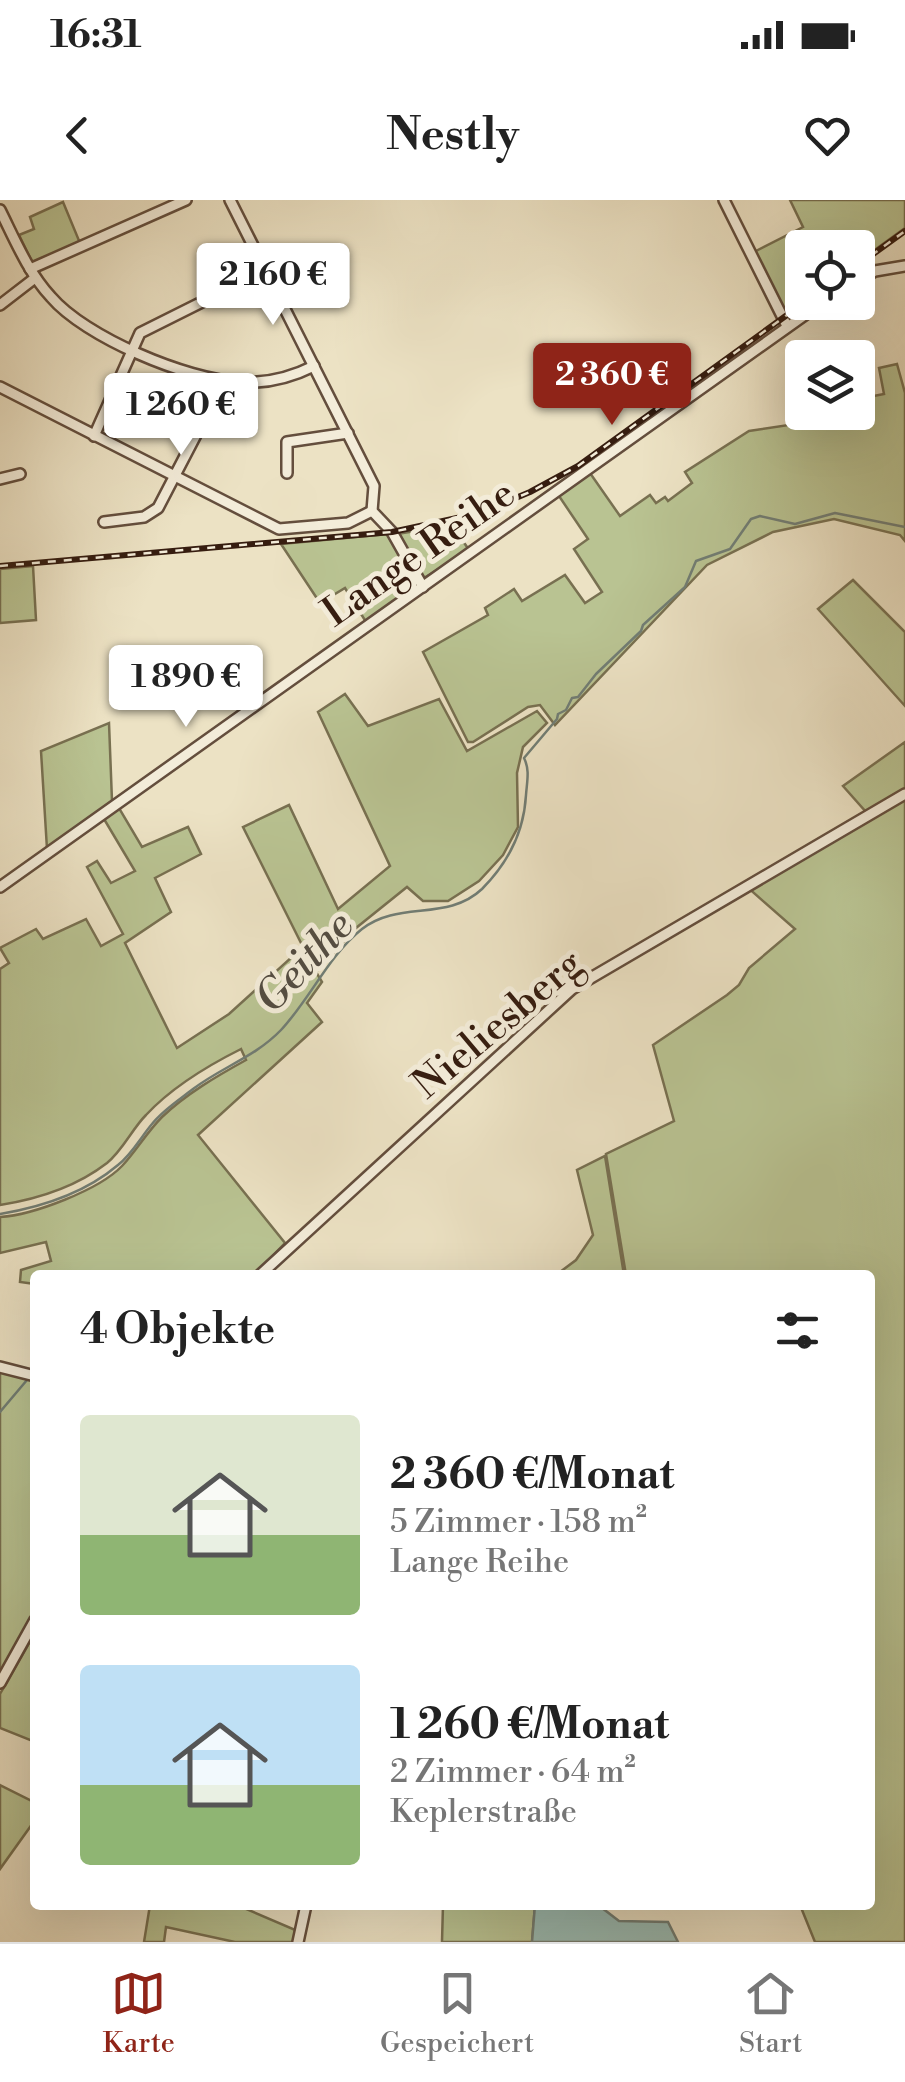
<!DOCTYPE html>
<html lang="de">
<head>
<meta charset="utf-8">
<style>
	body { margin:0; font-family:"Libre Bodoni",serif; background:#f6f6f6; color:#222; height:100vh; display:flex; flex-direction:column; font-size:38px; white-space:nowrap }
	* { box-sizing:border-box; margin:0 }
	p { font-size:32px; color:#767676 }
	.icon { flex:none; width:55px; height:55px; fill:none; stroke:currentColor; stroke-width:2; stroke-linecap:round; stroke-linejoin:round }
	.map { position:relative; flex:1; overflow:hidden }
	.panel { position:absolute; left:30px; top:1070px; width:845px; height:640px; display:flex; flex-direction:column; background:#fff; border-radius:10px; box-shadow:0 10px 40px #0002 }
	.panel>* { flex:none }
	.tools { position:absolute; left:785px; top:30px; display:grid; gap:20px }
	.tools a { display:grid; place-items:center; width:90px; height:90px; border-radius:10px; background:#fff; box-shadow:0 10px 40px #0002; font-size:50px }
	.price { position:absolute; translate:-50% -85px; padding:0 22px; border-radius:10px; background:#fff; color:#222; font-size:32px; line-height:65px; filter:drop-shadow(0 2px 5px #0008) }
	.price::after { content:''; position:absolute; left:50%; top:60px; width:30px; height:22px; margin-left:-15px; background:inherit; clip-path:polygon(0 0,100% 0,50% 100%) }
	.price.active { background:#8f2418; color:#fff }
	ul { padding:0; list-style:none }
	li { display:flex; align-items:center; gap:30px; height:250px; padding:0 50px }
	li span { display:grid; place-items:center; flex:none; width:280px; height:200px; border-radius:10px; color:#555 }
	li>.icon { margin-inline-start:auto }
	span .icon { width:120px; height:120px; fill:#fffc; stroke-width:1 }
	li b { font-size:42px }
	h2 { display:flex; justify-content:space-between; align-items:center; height:120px; padding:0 50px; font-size:42px }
	.status { display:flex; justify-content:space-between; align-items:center; height:70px; padding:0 50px; background:#fff; direction:ltr }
	.status svg { height:28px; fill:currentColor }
	header { display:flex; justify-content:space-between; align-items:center; height:130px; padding:0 50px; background:#fff; font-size:45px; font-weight:800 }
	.menu { display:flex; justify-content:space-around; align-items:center; height:140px; border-top:2px solid #e0e0e0; background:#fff; font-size:28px; color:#767676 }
	.menu a { display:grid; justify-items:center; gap:5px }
	.menu .active { color:#8f2418 }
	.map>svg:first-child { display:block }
	.green { fill:#b9c392; stroke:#787051; stroke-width:2.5 }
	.water { fill:#99bdb6; stroke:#717d74; stroke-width:2.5 }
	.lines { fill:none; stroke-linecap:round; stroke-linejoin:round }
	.stream { stroke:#717d74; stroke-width:2.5 }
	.minor-casing { stroke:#644e3d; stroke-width:14 }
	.minor { stroke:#f3ecd9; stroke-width:9 }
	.rail-casing { stroke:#361d10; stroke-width:6 }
	.rail { stroke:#f3ecd9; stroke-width:2.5; stroke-dasharray:8; stroke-linecap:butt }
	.labels { text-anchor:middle; stroke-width:10; stroke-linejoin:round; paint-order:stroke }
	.street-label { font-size:40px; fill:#361d10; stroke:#f3ecd9 }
	.water-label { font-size:42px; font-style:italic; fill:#544d42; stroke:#f3ecd9 }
</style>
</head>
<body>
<div class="status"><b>16:31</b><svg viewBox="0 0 49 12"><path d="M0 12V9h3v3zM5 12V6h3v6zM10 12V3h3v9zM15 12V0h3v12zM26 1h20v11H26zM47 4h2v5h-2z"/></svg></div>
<header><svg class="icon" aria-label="back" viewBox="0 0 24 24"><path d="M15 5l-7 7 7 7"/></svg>Nestly<svg class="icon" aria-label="heart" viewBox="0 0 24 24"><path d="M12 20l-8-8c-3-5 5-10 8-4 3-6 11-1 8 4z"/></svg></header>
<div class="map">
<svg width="905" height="1742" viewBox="0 0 905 1742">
	<rect width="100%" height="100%" fill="#ece2c4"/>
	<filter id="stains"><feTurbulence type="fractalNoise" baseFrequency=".002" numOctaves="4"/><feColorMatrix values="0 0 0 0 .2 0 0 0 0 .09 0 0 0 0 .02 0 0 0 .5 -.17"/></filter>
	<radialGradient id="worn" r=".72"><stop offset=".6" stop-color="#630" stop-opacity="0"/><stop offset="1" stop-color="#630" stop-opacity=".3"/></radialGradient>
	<g class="green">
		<path d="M790 0H905V28L858 62V48H802V102L784 116 754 52 803 27Z"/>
		<path d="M63 2 80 43 33 64 19 35 34 29 30 17Z"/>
		<path d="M897 164 905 193V341L900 335 834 319 773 332 707 365 555 525 540 505 528 507 473 542H468L423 452 488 415 485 408 514 389 522 401 565 375 585 403 602 392 574 349 588 339 559 296 590 273 620 316 650 295 656 303 665 297 668 301 692 283 685 272 749 231 789 225 788 202 802 190V212H858V199L884 194 879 168Z"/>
		<path d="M452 325 469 350 424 378 397 334Z"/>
		<path d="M388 334 415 383 414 387 366 422 345 388 320 403 281 344Z"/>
		<path d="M33 366 36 420 0 423V369Z"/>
		<path d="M853 380 905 432V506L818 409Z"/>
		<path d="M345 494 368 526 439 499 467 551 537 511 547 523 523 547 517 573 518 627 503 655 479 681 448 701H423L407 687 356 728 316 772 322 782 307 803 322 822 198 935 285 1043 254 1075H35V1084L20 1082 21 1070 51 1061 46 1042 0 1053V1017C33 1015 99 990 122 966 136 951 147 932 162 917 186 894 217 876 246 860L241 849C207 866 172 887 146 915 132 929 123 950 107 963 76 987 38 999 0 1005V769L9 763 0 748 36 729 43 739 86 719 101 746 123 734 87 667 97 661 111 683 135 671 104 619 119 608 142 647 188 627 201 654 155 678 171 712 125 743 177 848 229 814 303 747 243 627 289 605 338 709 390 666 318 512Z"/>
		<path d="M109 523 112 601 47 649 41 551Z"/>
		<path d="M905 542V1742H815L800 1705H870V1075H626L606 954 674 921 653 845 727 795 739 785 749 768 795 729 746 686 866 612 843 586Z"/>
		<path d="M605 956 624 1075H556L576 1060 593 1035 577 970Z"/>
		<path d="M0 1171 35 1179V1425L0 1482Z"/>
		<path d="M31 1440 35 1444V1542L0 1528V1494Z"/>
		<path d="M0 1585 32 1601 35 1596V1620L0 1669Z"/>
		<path d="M150 1705H237L300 1732 298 1742H235L166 1727 164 1742H144Z"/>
		<path d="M443 1705H535L532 1742H442Z"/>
	</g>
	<path class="water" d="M535 1705H590L602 1708 619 1721 668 1722 678 1742H532Z"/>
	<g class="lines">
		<g class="stream">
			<path d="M0 1014C42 1007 85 993 118 965 132 954 141 937 152 924 163 910 179 900 193 889 222 867 255 857 281 830 310 799 329 755 362 729 399 700 447 722 482 689 509 662 524 632 526 595 527 581 530 570 524 558L557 519 558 514 566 510 572 498 578 497 596 474 641 431 643 425 685 387 696 361 730 349 751 319 760 316 795 324 835 313 905 327"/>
			<path d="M0 1212 27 1180"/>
		</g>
		<defs>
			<g id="minor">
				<path d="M230 0 374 286 372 311 392 332 423 387"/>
				<path d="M724 0 787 126"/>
				<path d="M0 10C15 40 28 72 51 97 85 137 187 180 239 182 266 184 290 178 314 166"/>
				<path d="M30 69 186 0"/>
				<path d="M858 80 875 71 905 66"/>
				<path d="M0 105 35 78"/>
				<path d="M0 187 279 329 348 323 372 311"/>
				<path d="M94 236 140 133 266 70"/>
				<path d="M287 273V242L348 233"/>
				<path d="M0 279 20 274"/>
				<path d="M104 322 144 317 158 308 224 181"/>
				<path d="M0 687 823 102"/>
				<path d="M260 1075 572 789 905 594"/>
				<path d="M0 1167 35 1176"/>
				<path d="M0 1483 35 1420"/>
				<path d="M298 1742 306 1705"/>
			</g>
		</defs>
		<use href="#minor" class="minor-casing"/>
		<use href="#minor" class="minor"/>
		<defs>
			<g id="rail">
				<path d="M858 65 905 31"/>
				<path d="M0 366 392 332 480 313 530 292 578 266 805 102"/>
			</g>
		</defs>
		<use href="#rail" class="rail-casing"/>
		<use href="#rail" class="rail"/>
	</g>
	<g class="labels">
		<g class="street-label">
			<text transform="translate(418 352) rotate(-35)" y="14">Lange Reihe</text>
			<text transform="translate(497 823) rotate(-40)" y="14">Nieliesberg</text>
		</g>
		<g class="water-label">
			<text transform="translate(303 761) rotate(-47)" y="15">Geithe</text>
		</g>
	</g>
	<rect width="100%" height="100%" filter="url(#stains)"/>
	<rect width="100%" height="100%" fill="url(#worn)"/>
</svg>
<div class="tools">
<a><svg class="icon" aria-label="locate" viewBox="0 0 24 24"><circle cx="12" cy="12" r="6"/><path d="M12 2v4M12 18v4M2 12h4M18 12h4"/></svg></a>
<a><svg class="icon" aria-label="layers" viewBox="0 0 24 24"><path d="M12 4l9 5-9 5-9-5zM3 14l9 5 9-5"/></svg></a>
</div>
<b class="price" style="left:273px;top:128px">2 160 €</b>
<b class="price active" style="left:612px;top:228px">2 360 €</b>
<b class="price" style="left:181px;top:258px">1 260 €</b>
<b class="price" style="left:186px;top:530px">1 890 €</b>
<section class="panel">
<h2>4 Objekte<svg class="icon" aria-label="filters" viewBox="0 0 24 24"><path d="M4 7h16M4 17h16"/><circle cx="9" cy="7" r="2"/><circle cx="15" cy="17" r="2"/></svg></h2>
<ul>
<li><span style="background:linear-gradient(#dfe7d0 60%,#8fb573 0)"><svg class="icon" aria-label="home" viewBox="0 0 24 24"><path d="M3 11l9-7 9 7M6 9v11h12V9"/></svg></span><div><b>2 360 €/Monat</b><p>5 Zimmer · 158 m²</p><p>Lange Reihe</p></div></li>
<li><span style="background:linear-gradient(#bfe0f5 60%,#8fb573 0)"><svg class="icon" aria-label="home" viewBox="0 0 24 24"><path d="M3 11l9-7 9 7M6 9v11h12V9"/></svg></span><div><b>1 260 €/Monat</b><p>2 Zimmer · 64 m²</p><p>Keplerstraße</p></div></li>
</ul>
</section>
</div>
<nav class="menu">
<a class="active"><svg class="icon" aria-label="map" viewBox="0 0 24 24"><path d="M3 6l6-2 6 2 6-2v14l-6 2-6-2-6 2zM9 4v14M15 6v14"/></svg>Karte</a>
<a><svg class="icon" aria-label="saved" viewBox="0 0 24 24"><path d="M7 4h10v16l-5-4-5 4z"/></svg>Gespeichert</a>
<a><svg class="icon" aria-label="home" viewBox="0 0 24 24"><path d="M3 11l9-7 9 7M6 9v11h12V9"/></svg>Start</a>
</nav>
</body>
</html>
